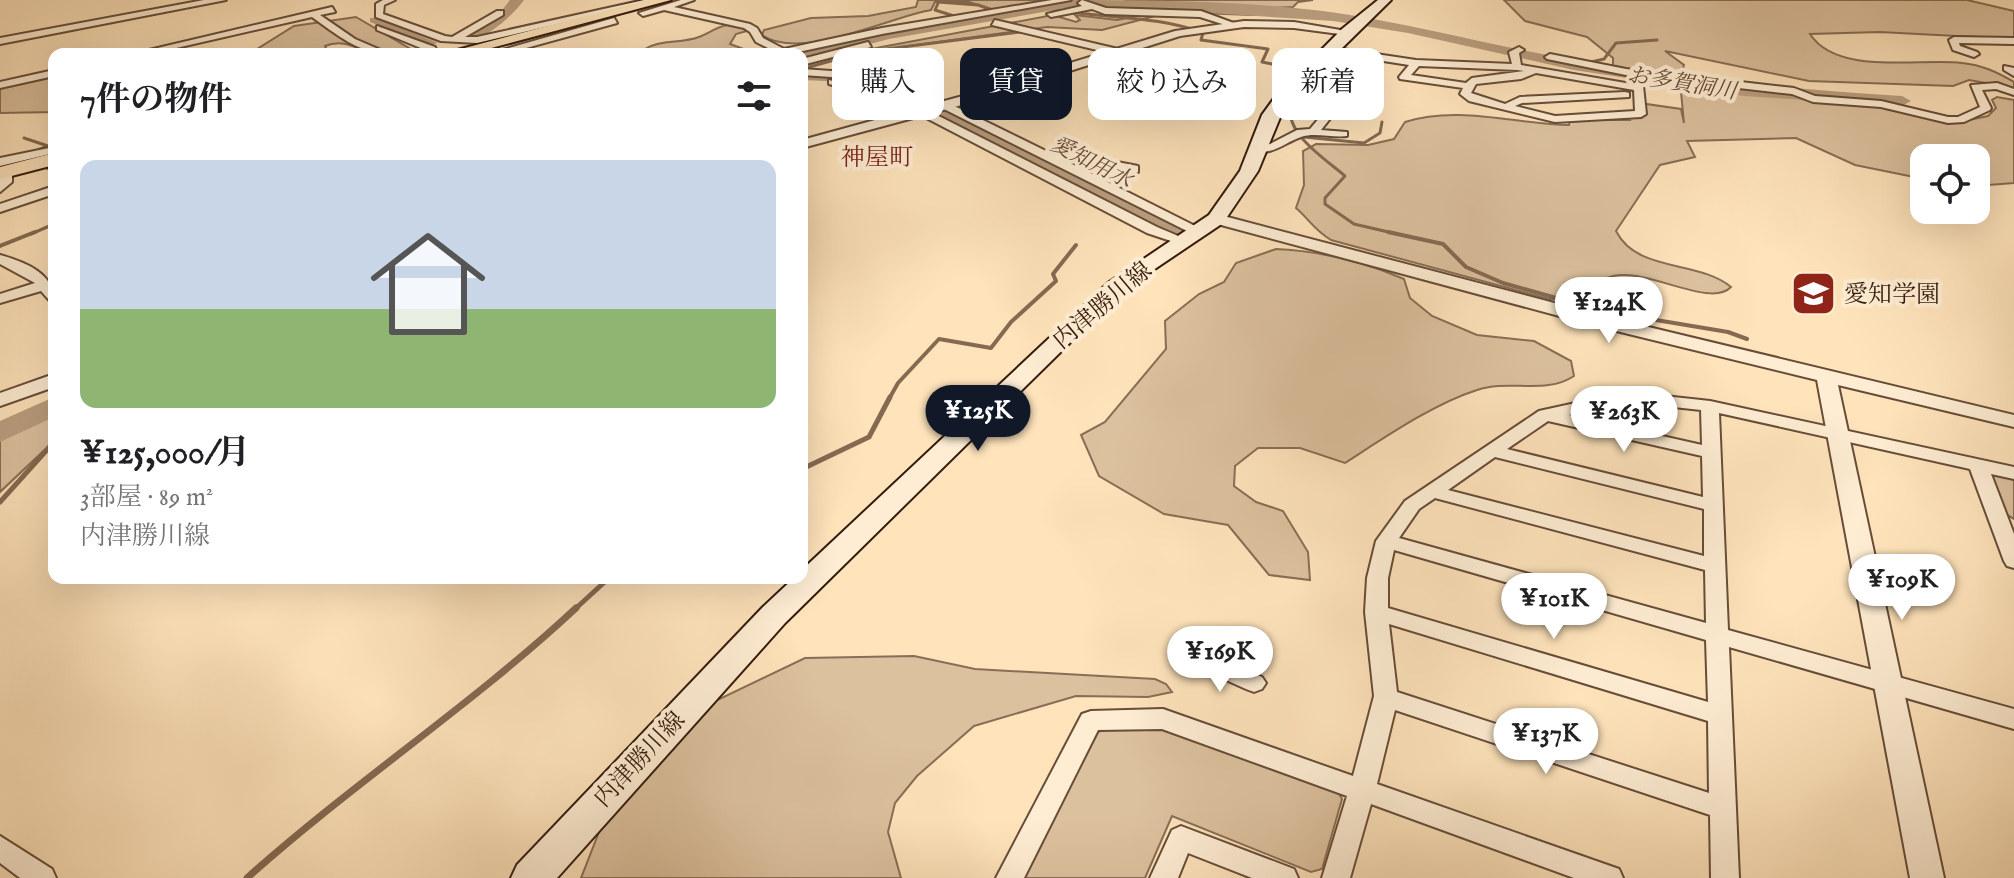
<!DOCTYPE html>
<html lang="ja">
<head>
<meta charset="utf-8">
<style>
	body { margin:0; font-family:"IM FELL English","Noto Serif JP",serif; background:#f6f6f6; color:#202124; height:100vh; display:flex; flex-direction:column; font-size:30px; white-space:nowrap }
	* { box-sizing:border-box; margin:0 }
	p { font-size:26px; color:#757577 }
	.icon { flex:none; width:44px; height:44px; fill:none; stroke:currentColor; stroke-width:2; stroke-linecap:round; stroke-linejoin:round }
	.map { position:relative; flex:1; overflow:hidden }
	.panel { position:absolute; left:48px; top:48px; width:760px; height:536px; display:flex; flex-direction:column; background:#fff; border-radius:16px; box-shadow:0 8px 32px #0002 }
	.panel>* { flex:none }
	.guide { position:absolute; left:832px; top:48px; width:760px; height:72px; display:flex; gap:16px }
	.buttons { position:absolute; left:1910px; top:144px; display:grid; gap:16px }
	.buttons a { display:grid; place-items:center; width:80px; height:80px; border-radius:16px; background:#fff; box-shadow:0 8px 32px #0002; font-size:40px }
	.price { position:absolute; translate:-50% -68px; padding:0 18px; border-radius:28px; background:#fff; color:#222; font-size:26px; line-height:52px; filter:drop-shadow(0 2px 4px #0008) }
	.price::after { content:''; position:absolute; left:50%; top:48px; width:24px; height:18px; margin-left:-12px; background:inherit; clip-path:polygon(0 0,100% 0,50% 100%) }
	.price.current { background:#111827; color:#fff }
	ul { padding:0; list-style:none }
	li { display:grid; align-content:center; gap:16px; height:424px; padding:0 32px }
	li span { display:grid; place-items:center; height:248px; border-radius:16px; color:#555 }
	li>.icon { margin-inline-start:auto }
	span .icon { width:144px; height:144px; fill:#fffc; stroke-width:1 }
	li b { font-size:34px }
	h2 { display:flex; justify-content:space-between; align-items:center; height:96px; padding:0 32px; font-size:34px }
	.pill { padding:0 28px; border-radius:16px; background:#fff; box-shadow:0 8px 32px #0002; font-size:28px; line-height:72px }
	.pill.current { background:#111827; color:#fff }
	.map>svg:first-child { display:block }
	.green { fill:#dcc19e; stroke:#886e56; stroke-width:2 }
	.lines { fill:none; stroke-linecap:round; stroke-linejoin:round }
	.stream-far3 { stroke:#856a52; stroke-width:3 }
	.stream-far2 { stroke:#856a52; stroke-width:4 }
	.stream-far1 { stroke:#856a52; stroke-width:5 }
	.stream { stroke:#856a52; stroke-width:7 }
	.canal { fill:#ba9f80; fill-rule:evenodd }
	.river { fill:#ba9f80; fill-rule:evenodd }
	.minor-tunnel { stroke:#d6bb98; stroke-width:9; stroke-dasharray:9 5; stroke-linecap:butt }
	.minor-casing { stroke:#674d39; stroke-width:4 }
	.tertiary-casing { stroke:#674d39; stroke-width:4 }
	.secondary-casing { stroke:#351b0e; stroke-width:4 }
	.trunk-casing { stroke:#351b0e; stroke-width:4 }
	.minor { fill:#feedd3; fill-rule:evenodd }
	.tertiary { fill:#feedd3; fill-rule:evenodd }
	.secondary { fill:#feedd3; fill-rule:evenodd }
	.trunk { fill:#fee3bb; fill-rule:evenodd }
	.labels { text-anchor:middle; stroke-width:8; stroke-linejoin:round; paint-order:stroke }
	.far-water-label { font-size:22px; font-style:italic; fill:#644936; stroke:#feedd3 }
	.far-quarter-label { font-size:24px; fill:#7a1f14; stroke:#feedd3 }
	.poi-label { font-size:24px; fill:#351b0e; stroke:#feedd3; text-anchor:start }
	.street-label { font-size:24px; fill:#351b0e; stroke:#feedd3 }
</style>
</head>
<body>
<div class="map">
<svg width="2014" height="878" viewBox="0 0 2014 878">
	<rect width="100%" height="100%" fill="#fee3bb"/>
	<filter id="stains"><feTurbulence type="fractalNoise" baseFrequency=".0025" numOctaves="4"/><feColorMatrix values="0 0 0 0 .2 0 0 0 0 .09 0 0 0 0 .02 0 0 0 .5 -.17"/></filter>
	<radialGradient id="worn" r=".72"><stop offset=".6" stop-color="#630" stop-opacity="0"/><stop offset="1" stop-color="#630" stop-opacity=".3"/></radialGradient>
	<g class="green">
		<path d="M918 0H1062L998 11 969 2H935L931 10C889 17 801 62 762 35L764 30 811 18 868 16 916 7Z"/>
		<path d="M1124 0H1313L1298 2 1293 7 1251 9 1257 14 1253 15 1170 12 1102 30 1047 27 828 57 1053 15 1076 22 1080 20 1075 15 1117 20 1162 11V4Z"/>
		<path d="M1504 0H1967L2014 11V39L1880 32 1810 34C1837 76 1919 58 1962 63 1982 65 1997 72 2014 82V88L1969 80 1953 86 1809 81 1665 51 1684 65 1682 72H1645L1613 66V58L1587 37 1525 21Z"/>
		<path d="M356 17 414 51C402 55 380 58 369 53 354 47 342 39 325 46L329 54H249L294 26Z"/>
		<path d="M728 25 744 27 747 31 736 34 730 44 757 54H646L643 50C660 39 680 44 699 37 710 33 715 27 728 25Z"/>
		<path d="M54 74V112L0 113V86Z"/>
		<path d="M1714 89 1868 105 1954 123 1988 116 1996 108 1992 100 1997 97 2014 100V183L1976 186V158H1924V179L1855 165 1796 138 1687 141 1695 157 1660 165 1616 231C1637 273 1699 260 1731 287 1709 310 1641 263 1607 278 1599 282 1591 294 1585 301L1549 299 1331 240C1313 229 1310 220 1296 208L1304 185 1303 151 1316 144 1368 145 1394 139 1405 122C1458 105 1515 124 1569 125L1570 120H1629L1624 116 1645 115 1646 104 1681 109 1684 123 1681 92Z"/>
		<path d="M1276 249C1321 251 1362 261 1404 279L1410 298 1432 316 1477 335 1534 341 1571 361 1574 376C1546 395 1509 379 1477 390 1433 404 1384 438 1345 463L1300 448H1258L1235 466 1234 486 1256 502 1283 511 1308 552 1310 580 1269 575 1228 525 1164 514 1099 476 1081 435 1105 422 1166 349 1165 321 1199 294 1224 282 1236 263Z"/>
		<path d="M54 410V441L0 492V437Z"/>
		<path d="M1998 474 2014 477V519L2006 514 1990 475Z"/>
		<path d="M914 656 975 669 1155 679 1166 684 1172 692 1148 697 1076 696 974 726 917 776 895 803 888 832 901 878H581L601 827 709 704 805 658Z"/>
		<path d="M1157 726 1336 788 1342 799 1322 869 1311 872 1172 816 1145 878H1022L1098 732 1108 728Z"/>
	</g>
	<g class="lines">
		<g class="stream-far3">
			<path d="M939 1 935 10 973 22"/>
			<path d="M938 2 978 5 1009 16"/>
			<path d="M1052 9C1103 19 1156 15 1203 33L1201 40 1268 49 1262 62 1307 71"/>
			<path d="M1587 63 1604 59 1616 43 1657 40"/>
			<path d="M802 69 863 52 1028 31"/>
			<path d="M1311 77C1305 85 1296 93 1292 103 1281 132 1327 160 1345 176L1325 198V204L1354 224 1397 234"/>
			<path d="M1304 137 1364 143 1380 133 1382 122"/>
			<path d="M24 138 48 146 28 154"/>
			<path d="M47 168 54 171"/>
			<path d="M31 234 54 224"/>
		</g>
		<g class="stream-far2">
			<path d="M1388 232 1443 244 1466 267 1503 283 1602 311 1728 332 1747 339"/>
			<path d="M0 246 35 232"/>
			<path d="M889 399 898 383 939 339 991 348 1011 322 1056 281 1053 274 1076 245"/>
		</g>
		<g class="stream-far1">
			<path d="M802 469 869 437 890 397"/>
			<path d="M0 502 54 442"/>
			<path d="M574 610 609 578"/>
		</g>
		<path class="stream" d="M247 878C353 783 472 705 576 608"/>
		<g class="canal">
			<path d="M370 18H376L438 43 430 45 370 22Z"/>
			<path d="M802 74 849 76 924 99 1187 232 1185 235H1175L916 103 848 82 802 80Z"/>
		</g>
		<g class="river">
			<path d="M510 0H524C512 17 479 46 458 42V36L503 9Z"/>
			<path d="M1070 0C1154 0 1254 1 1337 13 1418 25 1496 47 1576 60 1684 79 1792 89 1902 96L1911 101 1902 106 1744 96 1574 70 1408 33 1333 21 1083 5 889 39 802 62V54H796L889 30Z"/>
			<path d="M54 397V417L0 442V421Z"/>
		</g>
		<path class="minor-tunnel" d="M478 44 483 54"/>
		<defs>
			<g id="minor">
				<path d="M383 0H395L384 5 383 14 445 36 452 37 497 11H503V15L465 37H477L644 0H659L477 43 441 41 376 17V4Z"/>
				<path d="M681 0H694L674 7 750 24 757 28 763 38 784 49 882 28 1052 0H1071L882 34 789 54H769L774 51 756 42 750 32 744 28 664 10 643 16 639 13Z"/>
				<path d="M1082 0 1106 8 1201 11 1239 25 1235 28 1200 17 1105 14 1092 9 1051 17 1047 14 1082 6 1078 3Z"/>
				<path d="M332 7 335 12 320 15 355 39 390 54C359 54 336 34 312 17L150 54H132Z"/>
				<path d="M614 18 617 23 504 54H488Z"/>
				<path d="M995 20 1118 49 1123 52 1118 55 992 25Z"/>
				<path d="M377 26 435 47 438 54H428V51L377 30Z"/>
				<path d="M1954 37 2014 38V44L1959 43 1960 46 1977 52 1979 54 1974 57 1953 50 1949 40Z"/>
				<path d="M868 42 871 47 802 65V59Z"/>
				<path d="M1329 47 1416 60 1512 64 1509 52 1519 47 1524 50 1519 53 1521 65 1643 86 1646 114 1641 117 1555 122 1469 101 1460 94 1463 88 1400 79 1399 77 1409 65 1326 52V48ZM1419 66 1517 70 1524 71 1472 78 1466 83 1411 75ZM1536 73 1634 90 1635 111 1555 116 1515 106 1522 103 1629 97V93L1625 92 1520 97 1505 104 1471 93 1476 84 1521 79Z"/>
				<path d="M1550 54 1626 69 1794 88 1815 96 1881 101 1948 117H1958L1980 107 1971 85 1997 83 2014 89V95L1996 89 1982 90 1991 108 1990 110 1964 122 1948 123 1881 107 1813 102 1792 94 1626 75 1547 59 1545 57Z"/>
				<path d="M2004 66 2014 68V76L2004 70Z"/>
				<path d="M802 69 861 73 936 97 1050 153 1055 150 1138 166V172L1134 173 1062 159 1205 231 1203 234H1193L928 101 860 79 802 75Z"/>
				<path d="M54 70V76L0 88V82Z"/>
				<path d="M829 80 915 104 1157 227 1190 241 1183 245 1147 233 907 108 829 84Z"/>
				<path d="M1331 104 1340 106 1321 130 1347 132V136C1333 138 1314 132 1301 137 1285 142 1269 159 1252 148L1270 144 1297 130 1310 129Z"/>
				<path d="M54 147V153L0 166V158Z"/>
				<path d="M6 168 12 172V182L0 192V172Z"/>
				<path d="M54 186V194L0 212V204Z"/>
				<path d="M0 255C25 262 54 273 54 301L49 300 41 291 0 303V294L35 283 0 264Z"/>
				<path d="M1655 395 1710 401 2014 467V479L1991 474 2014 534V568L2007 566 2004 561 1970 469 1719 413 1728 630 2014 709V729L1729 647 1739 878H1711L1710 815 1395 710 1377 784 1619 869 1623 878H1574L1371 804 1350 878H1322L1347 796 1162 729 1098 730 1024 878H996L1082 714 1091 711 1163 709 1353 776 1374 696 1365 612 1367 578 1376 541 1405 501 1539 411 1603 397ZM1655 405 1701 410 1702 445 1569 415 1603 407ZM1548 421 1702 456 1703 497 1507 449ZM1495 457 1704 509V556L1448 490ZM1435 498 1705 570 1706 623 1399 538 1419 509ZM1394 550 1706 640 1708 702 1388 608V578ZM1389 624 1708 721 1709 793 1397 692Z"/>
				<path d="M1205 652 1262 677 1266 683 1262 689 1254 692 1246 689 1197 667 1194 661 1197 655Z"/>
				<path d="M1181 826 1294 869 1298 878H1252L1188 853 1178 878H1150L1172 830Z"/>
				<path d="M0 836 52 869 56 878H20L0 863Z"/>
			</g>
			<g id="tertiary">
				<path d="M204 0H226L0 44V38Z"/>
				<path d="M1244 21 1294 22 1352 32 1347 35 1294 28 1244 27 1180 36 969 103 802 148V140L959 97 1175 31Z"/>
				<path d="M1216 214 1611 318 2014 415V427L1838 385 1944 878H1910L1817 380 1600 327 1210 222V216Z"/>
				<path d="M54 374V387L0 406V393Z"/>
			</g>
			<path id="secondary" d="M1378 0H1391L1286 103 1258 171 1223 223 1122 291 1092 321 785 623 557 878H511L517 865 763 607 794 578H802V570L1108 283 1209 215 1240 171 1262 115 1275 97 1342 29Z"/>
			<g id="trunk">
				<path d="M647 0H671L469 54H442Z"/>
				<path d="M54 153V165L0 179V167Z"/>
			</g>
		</defs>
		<use href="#minor" class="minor-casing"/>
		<use href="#tertiary" class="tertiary-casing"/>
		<use href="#secondary" class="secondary-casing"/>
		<use href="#trunk" class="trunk-casing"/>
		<use href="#minor" class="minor"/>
		<use href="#tertiary" class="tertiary"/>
		<use href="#secondary" class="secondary"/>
		<use href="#trunk" class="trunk"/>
	</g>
	<defs>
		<symbol id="school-square" viewBox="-11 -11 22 22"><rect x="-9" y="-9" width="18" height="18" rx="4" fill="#8f2418" stroke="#feedd3"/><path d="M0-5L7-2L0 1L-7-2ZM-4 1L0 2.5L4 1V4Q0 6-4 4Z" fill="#fff"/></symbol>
	</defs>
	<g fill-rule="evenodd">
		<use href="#school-square" x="1788" y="268" width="51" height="51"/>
	</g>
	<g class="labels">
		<g class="far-water-label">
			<text transform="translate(1682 82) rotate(9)" y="8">お多賀洞川</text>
			<text transform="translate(1092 161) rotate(27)" y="8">愛知用水</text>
		</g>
		<g class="far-quarter-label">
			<text x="877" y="165">神屋町</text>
		</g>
		<g class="poi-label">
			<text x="1844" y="302">愛知学園</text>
		</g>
		<g class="street-label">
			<text transform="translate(1102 305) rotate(-40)" y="8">内津勝川線</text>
			<text transform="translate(639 759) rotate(-47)" y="8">内津勝川線</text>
		</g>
	</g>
	<rect width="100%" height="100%" filter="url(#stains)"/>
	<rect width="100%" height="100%" fill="url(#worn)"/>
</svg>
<div class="buttons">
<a><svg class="icon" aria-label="locate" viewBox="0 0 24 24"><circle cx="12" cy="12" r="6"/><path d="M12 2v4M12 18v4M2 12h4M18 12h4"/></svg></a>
</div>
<b class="price" style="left:1609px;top:345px">¥124K</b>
<b class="price current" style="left:978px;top:453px">¥125K</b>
<b class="price" style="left:1624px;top:454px">¥263K</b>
<b class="price" style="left:1902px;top:622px">¥109K</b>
<b class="price" style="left:1554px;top:641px">¥101K</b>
<b class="price" style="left:1220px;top:694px">¥169K</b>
<b class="price" style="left:1546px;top:776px">¥137K</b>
<div class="guide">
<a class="pill">購入</a>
<a class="pill current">賃貸</a>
<a class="pill">絞り込み</a>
<a class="pill">新着</a>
</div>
<section class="panel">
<h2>7件の物件<svg class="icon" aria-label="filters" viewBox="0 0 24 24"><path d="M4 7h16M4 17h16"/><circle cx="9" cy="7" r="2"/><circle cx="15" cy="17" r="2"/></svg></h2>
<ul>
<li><span style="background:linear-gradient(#c9d6e8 60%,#8fb573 0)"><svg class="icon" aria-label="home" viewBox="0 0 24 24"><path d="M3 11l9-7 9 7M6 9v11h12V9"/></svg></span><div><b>¥125,000/月</b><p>3部屋 · 89 m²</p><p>内津勝川線</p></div></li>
</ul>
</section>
</div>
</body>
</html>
